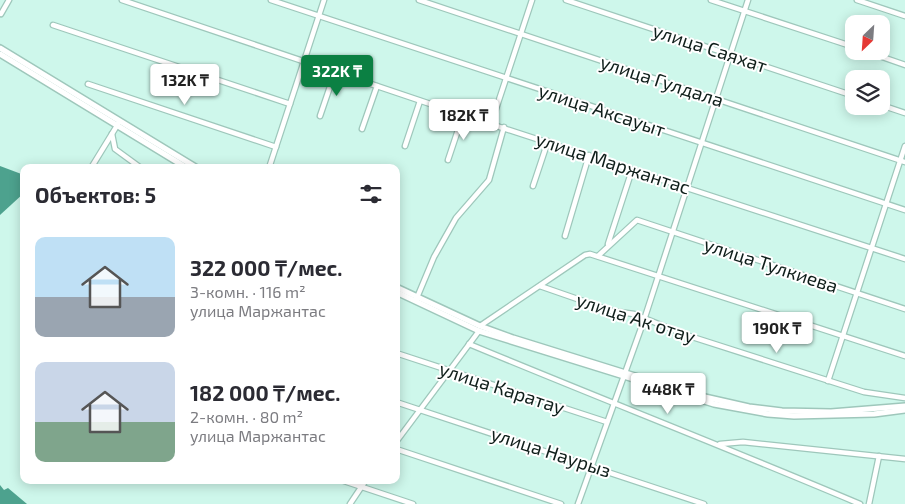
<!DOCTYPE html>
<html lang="ru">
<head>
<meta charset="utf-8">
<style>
	body { margin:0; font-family:"Exo 2",sans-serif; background:#f2f2f3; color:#2b2b33; height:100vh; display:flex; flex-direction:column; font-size:19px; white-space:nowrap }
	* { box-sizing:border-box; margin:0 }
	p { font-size:16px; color:#7c7c81 }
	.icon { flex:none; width:28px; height:28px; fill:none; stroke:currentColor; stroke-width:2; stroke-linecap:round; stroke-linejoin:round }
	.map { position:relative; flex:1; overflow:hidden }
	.sheet { position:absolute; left:20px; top:164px; width:380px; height:320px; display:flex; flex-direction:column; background:#fff; border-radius:10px; box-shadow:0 2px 12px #0003 }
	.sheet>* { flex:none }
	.needle { width:32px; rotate:205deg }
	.buttons { position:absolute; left:845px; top:15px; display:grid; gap:10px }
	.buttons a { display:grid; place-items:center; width:45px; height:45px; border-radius:10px; background:#fff; box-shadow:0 2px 12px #0003; font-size:25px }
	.price { position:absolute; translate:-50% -42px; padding:0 11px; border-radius:5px; background:#fff; color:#222; font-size:16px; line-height:32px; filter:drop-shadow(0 1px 2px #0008) }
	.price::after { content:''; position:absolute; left:50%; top:30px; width:15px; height:11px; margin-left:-8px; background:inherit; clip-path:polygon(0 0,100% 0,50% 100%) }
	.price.current { background:#0b8043; color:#fff }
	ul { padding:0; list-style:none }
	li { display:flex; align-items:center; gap:15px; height:125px; padding:0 15px }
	li span { display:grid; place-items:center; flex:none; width:140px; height:100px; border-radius:10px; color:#555 }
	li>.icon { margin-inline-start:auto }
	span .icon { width:60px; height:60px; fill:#fffc; stroke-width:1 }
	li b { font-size:21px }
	h2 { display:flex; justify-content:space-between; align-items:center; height:60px; padding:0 15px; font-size:21px }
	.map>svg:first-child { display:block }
	.water { fill:#4da28e }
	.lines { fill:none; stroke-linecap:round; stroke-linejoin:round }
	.minor-casing { stroke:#9ec7bb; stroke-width:7 }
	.major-casing { stroke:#9ec7bb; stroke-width:8 }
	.minor { stroke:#fff; stroke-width:4.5 }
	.major { stroke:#fff; stroke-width:5 }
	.labels { text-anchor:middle; stroke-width:4; stroke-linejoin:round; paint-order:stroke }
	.street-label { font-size:19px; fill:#0f1e1a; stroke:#fff }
</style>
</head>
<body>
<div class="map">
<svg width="905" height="504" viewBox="0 0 905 504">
	<rect width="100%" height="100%" fill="#cef7eb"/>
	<g class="water">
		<path d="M0 166 24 175V193L0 215Z"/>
		<path d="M0 485 4 490 8 488 27 504H0Z"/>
	</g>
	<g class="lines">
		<defs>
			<g id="minor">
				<path d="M122 0 463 115 905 259"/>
				<path d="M271 0 905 210"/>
				<path d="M419 0 905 162"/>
				<path d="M566 0 854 96"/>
				<path d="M711 0 854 47"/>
				<path d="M857 0 905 16"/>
				<path d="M1 14 9 0"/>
				<path d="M53 25 290 104"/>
				<path d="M865 51 905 65"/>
				<path d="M88 84 276 147"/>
				<path d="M881 105 905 113"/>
				<path d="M320 116 335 72"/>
				<path d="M491 124 532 0"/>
				<path d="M362 129 377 86"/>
				<path d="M112 134 115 149 141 168"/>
				<path d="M405 146 420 101"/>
				<path d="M448 160 463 115"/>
				<path d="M91 168 118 124"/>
				<path d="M269 168 324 0"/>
				<path d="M533 186 548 141"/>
				<path d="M565 236 589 155"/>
				<path d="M608 244 632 170"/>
				<path d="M598 256 637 220 905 309"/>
				<path d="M540 286 612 311 634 314 683 334 864 392 905 398"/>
				<path d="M416 300 434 257 456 218 489 180 504 127"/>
				<path d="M480 326 585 255 590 254 905 356"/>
				<path d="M469 344C599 398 730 449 860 504"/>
				<path d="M396 353 607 422"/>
				<path d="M828 381 905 146"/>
				<path d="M396 402 704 504"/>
				<path d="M396 442 479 331"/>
				<path d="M720 444 743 442 905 459"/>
				<path d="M396 449 561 504"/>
				<path d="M341 480 413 504"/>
				<path d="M350 504 366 480"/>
				<path d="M578 504 644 320 748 0"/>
				<path d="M869 504 879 456"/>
			</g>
			<g id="major">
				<path d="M0 48 197 168"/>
				<path d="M0 54 187 168"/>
				<path d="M396 287 480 326 513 338 696 395 749 407 782 411 831 412 905 406"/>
				<path d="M396 292 479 331 714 404 768 414 794 416 874 414 905 410"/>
			</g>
		</defs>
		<use href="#minor" class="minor-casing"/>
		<use href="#major" class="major-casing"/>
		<use href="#minor" class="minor"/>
		<use href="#major" class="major"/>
	</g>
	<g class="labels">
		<g class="street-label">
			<text transform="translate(710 48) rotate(18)" y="7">улица Саяхат</text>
			<text transform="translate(662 81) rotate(18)" y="7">улица Гулдала</text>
			<text transform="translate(602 110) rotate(18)" y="7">улица Аксауыт</text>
			<text transform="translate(613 163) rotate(18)" y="7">улица Маржантас</text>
			<text transform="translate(771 265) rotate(18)" y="7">улица Тулкиева</text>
			<text transform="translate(636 318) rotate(18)" y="7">улица Ак отау</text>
			<text transform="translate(502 388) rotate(18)" y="7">улица Каратау</text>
			<text transform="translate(551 452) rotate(18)" y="7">улица Наурыз</text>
		</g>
	</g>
</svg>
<div class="buttons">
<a><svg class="needle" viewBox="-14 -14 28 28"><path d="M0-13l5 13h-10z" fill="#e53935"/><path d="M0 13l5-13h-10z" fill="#7c7c81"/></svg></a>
<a><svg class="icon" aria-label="layers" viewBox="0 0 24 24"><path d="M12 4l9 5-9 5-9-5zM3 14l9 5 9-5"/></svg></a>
</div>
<b class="price current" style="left:337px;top:97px">322K ₸</b>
<b class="price" style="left:185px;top:106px">132K ₸</b>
<b class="price" style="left:464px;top:141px">182K ₸</b>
<b class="price" style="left:777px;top:354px">190K ₸</b>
<b class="price" style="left:668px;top:415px">448K ₸</b>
<section class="sheet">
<h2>Объектов: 5<svg class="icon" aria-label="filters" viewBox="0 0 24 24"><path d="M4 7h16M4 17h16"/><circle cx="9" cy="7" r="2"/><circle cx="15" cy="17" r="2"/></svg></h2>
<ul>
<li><span style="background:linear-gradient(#bfe0f5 60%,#9aa5b1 0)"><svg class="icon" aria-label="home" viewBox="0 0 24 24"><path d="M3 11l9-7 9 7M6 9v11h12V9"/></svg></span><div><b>322 000 ₸/мес.</b><p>3-комн. · 116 m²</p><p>улица Маржантас</p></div></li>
<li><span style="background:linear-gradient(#c9d6e8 60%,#7fa58c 0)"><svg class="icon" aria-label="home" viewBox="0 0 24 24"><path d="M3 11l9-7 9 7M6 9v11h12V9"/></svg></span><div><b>182 000 ₸/мес.</b><p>2-комн. · 80 m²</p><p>улица Маржантас</p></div></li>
</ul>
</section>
</div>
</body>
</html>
